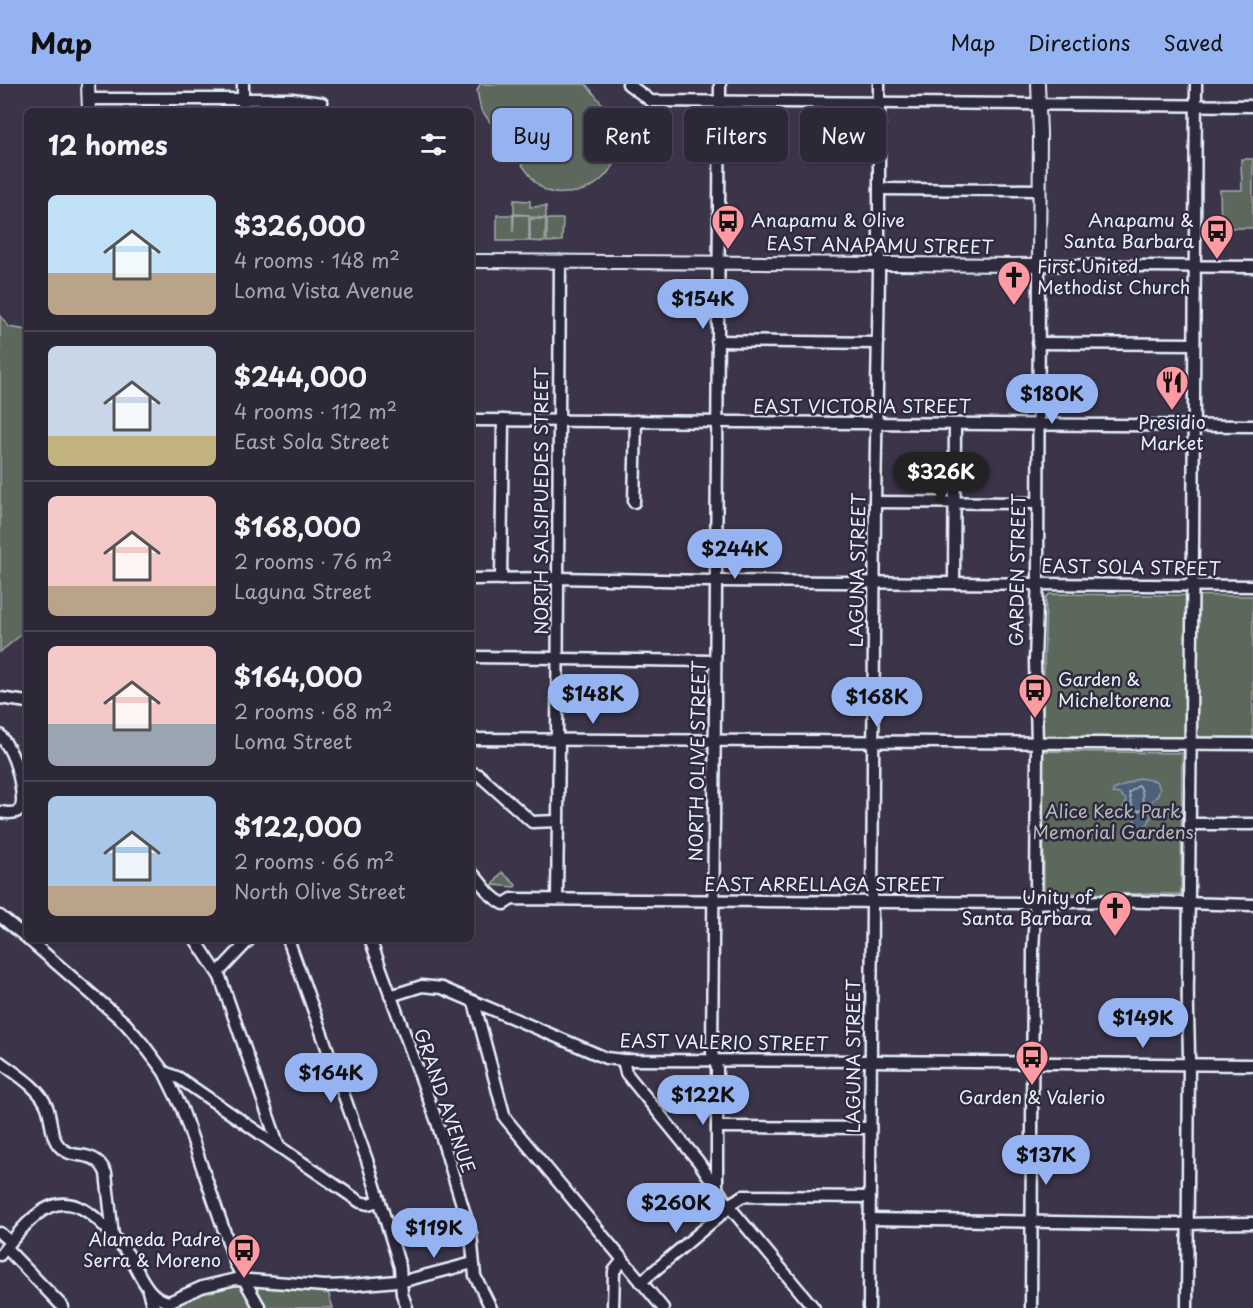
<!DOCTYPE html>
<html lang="en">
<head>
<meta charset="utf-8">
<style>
	body { margin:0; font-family:"Playpen Sans",sans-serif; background:#353040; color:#f1f3f6; height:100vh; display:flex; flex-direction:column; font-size:22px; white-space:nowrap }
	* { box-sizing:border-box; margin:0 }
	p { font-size:20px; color:#a7a6ae }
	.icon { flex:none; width:33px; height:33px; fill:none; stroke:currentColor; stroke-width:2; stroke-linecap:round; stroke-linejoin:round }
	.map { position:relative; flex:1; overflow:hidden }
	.drawer { position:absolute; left:24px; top:24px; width:450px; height:834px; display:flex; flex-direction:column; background:#2d2838; border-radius:9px; box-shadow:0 2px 4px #0004,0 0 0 2px #484453 }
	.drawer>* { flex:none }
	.top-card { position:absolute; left:492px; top:24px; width:570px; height:54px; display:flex; gap:12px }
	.price { position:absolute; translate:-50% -51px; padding:0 14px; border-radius:21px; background:#95b2f1; color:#111; font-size:20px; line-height:39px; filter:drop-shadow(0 2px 3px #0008) }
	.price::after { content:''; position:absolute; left:50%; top:36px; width:18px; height:14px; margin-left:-9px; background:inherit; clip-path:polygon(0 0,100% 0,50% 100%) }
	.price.on { background:#222; color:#fff }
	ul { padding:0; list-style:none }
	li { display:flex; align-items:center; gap:18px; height:150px; padding:0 24px }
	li+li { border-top:2px solid #484453 }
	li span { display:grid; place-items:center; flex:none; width:168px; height:120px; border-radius:9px; color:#555 }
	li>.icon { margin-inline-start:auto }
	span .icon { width:72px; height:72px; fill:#fffc; stroke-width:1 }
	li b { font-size:26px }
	h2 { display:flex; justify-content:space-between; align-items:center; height:72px; padding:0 24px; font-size:26px }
	.tag { padding:0 21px; border-radius:9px; background:#2d2838; box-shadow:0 2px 4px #0004,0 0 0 2px #484453; font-size:21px; line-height:54px }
	.tag.on { background:#95b2f1; color:#111 }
	header { display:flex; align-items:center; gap:36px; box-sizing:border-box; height:84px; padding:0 30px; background:#95b2f1; color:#111 }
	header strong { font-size:28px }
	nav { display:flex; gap:33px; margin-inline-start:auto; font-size:21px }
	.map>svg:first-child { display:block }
	.green { fill:#5d675b; stroke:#a2acaa; stroke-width:1.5 }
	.water { fill:#4d6178; stroke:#8b9bab; stroke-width:1.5 }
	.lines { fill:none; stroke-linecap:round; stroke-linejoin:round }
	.shore { stroke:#aab7c5; stroke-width:1.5 }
	.minor-casing { stroke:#e8f1f8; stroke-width:15 }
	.major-casing { stroke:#e8f1f8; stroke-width:16 }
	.minor { stroke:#2f2a3d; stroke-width:10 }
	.major { stroke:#2f2a3d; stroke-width:12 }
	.labels { text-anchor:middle; stroke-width:5; stroke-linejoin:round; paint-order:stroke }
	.poi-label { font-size:18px; fill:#e8f1f8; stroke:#2f2a3d; text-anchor:start }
	.street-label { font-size:18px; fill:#e8f1f8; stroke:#2f2a3d }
	.park-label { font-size:18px; fill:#b0bab9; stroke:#2f2a3d }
</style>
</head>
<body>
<header>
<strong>Map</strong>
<nav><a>Map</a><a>Directions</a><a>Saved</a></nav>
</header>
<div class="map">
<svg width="1253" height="1224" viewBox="0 0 1253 1224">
	<rect width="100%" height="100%" fill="#3c354a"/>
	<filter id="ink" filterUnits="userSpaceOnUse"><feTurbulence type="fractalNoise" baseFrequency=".0167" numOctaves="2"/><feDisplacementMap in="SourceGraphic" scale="12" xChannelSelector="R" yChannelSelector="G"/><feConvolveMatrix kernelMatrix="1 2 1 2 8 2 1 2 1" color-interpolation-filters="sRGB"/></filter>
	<g filter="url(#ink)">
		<g class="green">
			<path d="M480 0H586C597 15 620 36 619 56 619 86 595 109 565 109 559 110 552 109 547 107 543 105 539 101 535 98L481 26 477 7Z"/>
			<path d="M1241 75H1253V144H1221L1220 106H1242Z"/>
			<path d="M514 116 530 117V123L546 122V134L529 133V157H497V131H513V148L514 131H530L514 130Z"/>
			<path d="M530 135H546L545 158 530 157Z"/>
			<path d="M547 135H563L562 157 547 158Z"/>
			<path d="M0 231 9 243 27 246V546L0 568Z"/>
			<path d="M1050 510 1253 512V654L1042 652 1046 513Z"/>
			<path d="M1043 667 1182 669 1181 810 1044 809Z"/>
			<path d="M502 788 516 801 515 803 493 801Z"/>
			<path d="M227 1201 328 1208 333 1224H179C186 1207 212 1206 227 1201Z"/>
		</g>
		<path class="water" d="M1139 694 1156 697 1160 705 1158 711 1149 720 1151 732 1149 738 1140 750 1135 748C1137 739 1135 727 1124 728L1122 725 1126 719V716L1120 710 1113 709V706C1121 703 1129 699 1139 694Z"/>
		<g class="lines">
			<path class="shore" d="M1139 701C1144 707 1143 718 1142 725L1139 727 1132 722 1129 709Z"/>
			<defs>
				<g id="minor">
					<path d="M628 0 651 17 1253 22"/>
					<path d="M89 15H292L322 19"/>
					<path d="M243 27V0"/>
					<path d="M879 105 1040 106"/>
					<path d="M717 257 878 259"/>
					<path d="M1038 259 1193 260"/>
					<path d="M471 336 1253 342"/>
					<path d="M634 418 636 337"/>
					<path d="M875 418 1038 419"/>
					<path d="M716 492 720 0"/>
					<path d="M471 495 557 494 711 497"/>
					<path d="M501 495 503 336"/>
					<path d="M721 497 1253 502"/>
					<path d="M954 499 955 340"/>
					<path d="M716 502 712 969 717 984V1103"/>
					<path d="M471 573 558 574"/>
					<path d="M558 575 715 577"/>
					<path d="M0 614 27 618"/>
					<path d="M0 651C13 668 18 684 21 704 24 724 22 732 0 728"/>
					<path d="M471 655 1253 660"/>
					<path d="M557 656 560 177"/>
					<path d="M471 688 479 691 532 738 558 737"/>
					<path d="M1191 740H1253"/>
					<path d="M471 788C484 800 487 812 504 820L512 815 1024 819 1111 817 1253 821"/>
					<path d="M557 815 559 656"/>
					<path d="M0 832 27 854"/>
					<path d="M28 855 125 939 143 960 164 988 182 1025 236 1181 260 1224"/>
					<path d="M195 855 220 893 278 1060"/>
					<path d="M288 855 367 1076 400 1183 402 1210 407 1224"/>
					<path d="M370 855 437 1038 471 1150 475 1192 491 1224"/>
					<path d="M218 889 250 855"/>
					<path d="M390 912 422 902 442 904 606 974 623 976 871 977 1253 981"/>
					<path d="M474 918 505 1034 663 1224"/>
					<path d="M623 976 626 989 698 1077 728 1121 814 1224"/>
					<path d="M0 978C16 990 40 1004 47 1023 52 1036 50 1053 60 1063 75 1078 94 1063 106 1089L113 1152"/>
					<path d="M164 988 179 994 360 1118 368 1120 379 1117"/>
					<path d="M717 1043 870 1044"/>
					<path d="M728 1121 743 1112 869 1113"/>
					<path d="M869 1135 1176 1140 1253 1139"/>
					<path d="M0 1149 10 1158"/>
					<path d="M6 1164 63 1223"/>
					<path d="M0 1171C32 1132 59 1094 105 1143 114 1153 124 1163 131 1175 141 1192 148 1214 169 1218L202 1203 236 1195 325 1202 353 1201 408 1196 473 1179"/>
					<path d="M641 1198 730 1123"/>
					<path d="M148 1207 151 1217 155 1224"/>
					<path d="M613 1224 614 1187 623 1176"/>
					<path d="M869 1224 875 418 879 189V0"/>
					<path d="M1031 1224 1033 867 1036 810 1037 660 1035 577 1038 492 1039 181 1253 183"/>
					<path d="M1187 1224C1188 1142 1189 1060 1189 978 1189 949 1187 921 1188 892 1193 595 1194 297 1196 0"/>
				</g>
				<g id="major">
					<path d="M88 0 89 27"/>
					<path d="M471 177 1039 181 1040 50 1038 0"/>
				</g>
			</defs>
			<use href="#minor" class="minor-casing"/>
			<use href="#major" class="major-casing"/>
			<use href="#minor" class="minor"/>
			<use href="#major" class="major"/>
		</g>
	</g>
	<defs>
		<symbol id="bus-pin" viewBox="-11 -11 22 30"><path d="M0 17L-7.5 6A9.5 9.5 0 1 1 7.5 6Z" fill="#ff9aa2" stroke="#2f2a3d"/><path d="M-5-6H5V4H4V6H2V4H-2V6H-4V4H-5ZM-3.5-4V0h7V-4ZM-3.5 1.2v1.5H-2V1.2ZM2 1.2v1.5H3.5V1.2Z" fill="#111"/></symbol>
		<symbol id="church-pin" viewBox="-11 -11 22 30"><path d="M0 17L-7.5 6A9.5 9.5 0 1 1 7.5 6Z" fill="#ff9aa2" stroke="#2f2a3d"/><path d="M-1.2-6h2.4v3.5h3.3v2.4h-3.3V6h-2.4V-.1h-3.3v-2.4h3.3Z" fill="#111"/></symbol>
		<symbol id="restaurant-pin" viewBox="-11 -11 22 30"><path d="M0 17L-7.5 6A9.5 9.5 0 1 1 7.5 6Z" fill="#ff9aa2" stroke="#2f2a3d"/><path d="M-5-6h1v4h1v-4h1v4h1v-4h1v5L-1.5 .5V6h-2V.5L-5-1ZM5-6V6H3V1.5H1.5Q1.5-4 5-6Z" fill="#111"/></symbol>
	</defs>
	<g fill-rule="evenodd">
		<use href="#bus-pin" x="709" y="118" width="38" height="52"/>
		<use href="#bus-pin" x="1198" y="128" width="38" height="52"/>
		<use href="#church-pin" x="995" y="174" width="38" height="52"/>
		<use href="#restaurant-pin" x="1153" y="279" width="38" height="52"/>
		<use href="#bus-pin" x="1016" y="587" width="38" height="52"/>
		<use href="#church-pin" x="1096" y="805" width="38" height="52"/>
		<use href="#bus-pin" x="1013" y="954" width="38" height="52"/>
		<use href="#bus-pin" x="225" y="1147" width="38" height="52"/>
	</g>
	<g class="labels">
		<g class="poi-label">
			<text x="751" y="143">Anapamu &amp; Olive</text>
			<text x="1194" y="143" text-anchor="end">Anapamu &amp;<tspan x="1194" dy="21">Santa Barbara</tspan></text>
			<text x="1037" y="189">First United<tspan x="1037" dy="21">Methodist Church</tspan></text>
			<text x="1172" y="345" text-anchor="middle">Presidio<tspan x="1172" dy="21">Market</tspan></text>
			<text x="1058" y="602">Garden &amp;<tspan x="1058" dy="21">Micheltorena</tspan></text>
			<text x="1092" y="820" text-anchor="end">Unity of<tspan x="1092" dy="21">Santa Barbara</tspan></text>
			<text x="1032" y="1020" text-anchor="middle">Garden &amp; Valerio</text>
			<text x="221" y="1162" text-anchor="end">Alameda Padre<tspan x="221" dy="21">Serra &amp; Moreno</tspan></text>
		</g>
		<g class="street-label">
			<text transform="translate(880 162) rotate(1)" y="6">EAST ANAPAMU STREET</text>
			<text x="862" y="329">EAST VICTORIA STREET</text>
			<text transform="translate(542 417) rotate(-90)" y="6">NORTH SALSIPUEDES STREET</text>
			<text transform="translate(1131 484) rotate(1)" y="6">EAST SOLA STREET</text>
			<text transform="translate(858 486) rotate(-89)" y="6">LAGUNA STREET</text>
			<text transform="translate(1018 486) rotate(-89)" y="6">GARDEN STREET</text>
			<text transform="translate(698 677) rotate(-89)" y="6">NORTH OLIVE STREET</text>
			<text x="824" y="807">EAST ARRELLAGA STREET</text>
			<text transform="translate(724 959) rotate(1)" y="6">EAST VALERIO STREET</text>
			<text transform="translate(854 972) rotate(-90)" y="6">LAGUNA STREET</text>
			<text transform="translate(444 1017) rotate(71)" y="6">GRAND AVENUE</text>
		</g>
		<g class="park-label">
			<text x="1113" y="734">Alice Keck Park<tspan x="1113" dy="21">Memorial Gardens</tspan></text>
		</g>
	</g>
</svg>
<b class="price" style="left:703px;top:246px">$154K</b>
<b class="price" style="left:1052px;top:341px">$180K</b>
<b class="price on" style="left:941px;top:419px">$326K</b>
<b class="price" style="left:735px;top:496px">$244K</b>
<b class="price" style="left:593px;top:641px">$148K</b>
<b class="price" style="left:877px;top:644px">$168K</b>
<b class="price" style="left:1143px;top:965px">$149K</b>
<b class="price" style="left:331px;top:1020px">$164K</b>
<b class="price" style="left:703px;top:1042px">$122K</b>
<b class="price" style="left:1046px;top:1102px">$137K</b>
<b class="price" style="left:676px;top:1150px">$260K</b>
<b class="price" style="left:434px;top:1175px">$119K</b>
<div class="top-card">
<a class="tag on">Buy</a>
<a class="tag">Rent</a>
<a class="tag">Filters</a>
<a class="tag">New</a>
</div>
<section class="drawer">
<h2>12 homes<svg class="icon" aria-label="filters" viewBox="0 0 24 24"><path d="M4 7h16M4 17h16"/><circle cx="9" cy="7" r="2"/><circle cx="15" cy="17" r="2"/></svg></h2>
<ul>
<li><span style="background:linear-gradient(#bfe0f5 65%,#b9a48a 0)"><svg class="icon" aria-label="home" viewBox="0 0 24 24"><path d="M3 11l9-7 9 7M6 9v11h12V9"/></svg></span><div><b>$326,000</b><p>4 rooms · 148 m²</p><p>Loma Vista Avenue</p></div></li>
<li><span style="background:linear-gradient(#c9d6e8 75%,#c2b280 0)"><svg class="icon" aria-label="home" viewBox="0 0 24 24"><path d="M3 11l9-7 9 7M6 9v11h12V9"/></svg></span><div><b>$244,000</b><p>4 rooms · 112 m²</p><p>East Sola Street</p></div></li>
<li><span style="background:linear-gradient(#f6c9c9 75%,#b9a48a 0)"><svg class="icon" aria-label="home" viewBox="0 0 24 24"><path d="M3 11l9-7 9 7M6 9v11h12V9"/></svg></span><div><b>$168,000</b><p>2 rooms · 76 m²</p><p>Laguna Street</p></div></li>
<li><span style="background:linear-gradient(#f6c9c9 65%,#9aa5b1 0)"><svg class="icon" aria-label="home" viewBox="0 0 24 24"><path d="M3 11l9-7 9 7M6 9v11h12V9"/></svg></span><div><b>$164,000</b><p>2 rooms · 68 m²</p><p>Loma Street</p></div></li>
<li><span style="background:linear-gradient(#a9c7e8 75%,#b9a48a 0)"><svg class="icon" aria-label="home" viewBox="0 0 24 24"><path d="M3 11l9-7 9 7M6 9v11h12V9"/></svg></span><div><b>$122,000</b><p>2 rooms · 66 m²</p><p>North Olive Street</p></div></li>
</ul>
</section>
</div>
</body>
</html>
